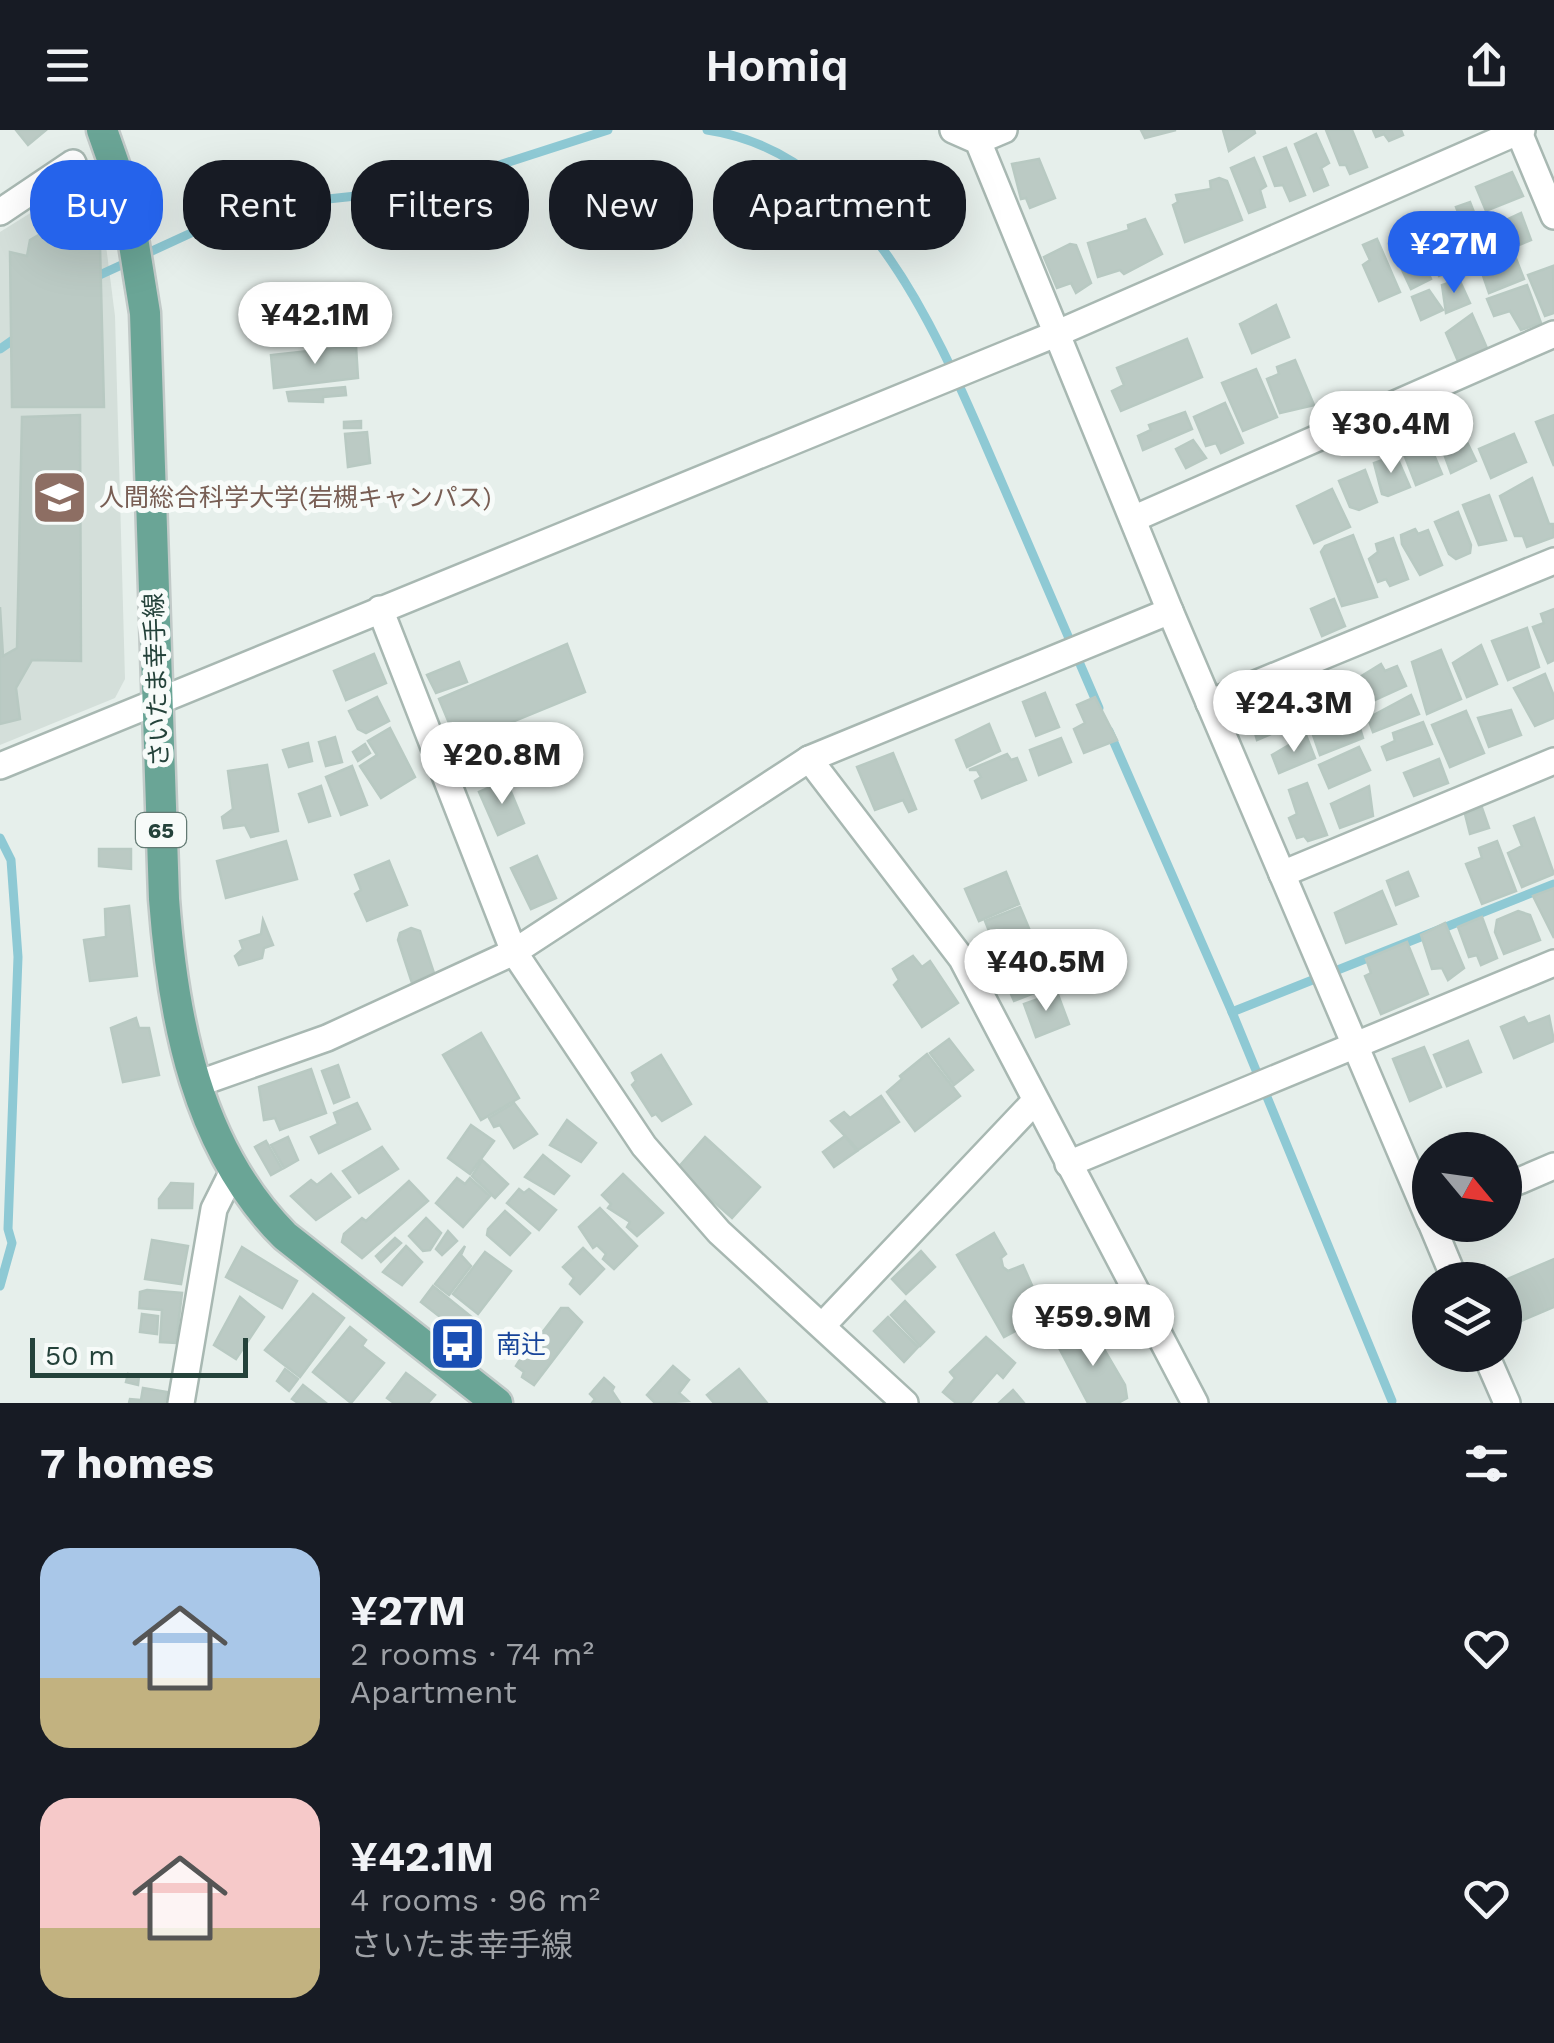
<!DOCTYPE html>
<html lang="en">
<head>
<meta charset="utf-8">
<style>
	body { margin:0; font-family:"Work Sans","Noto Sans JP",sans-serif; background:#242831; color:#f1f3f6; height:100vh; display:flex; flex-direction:column; font-size:38px; white-space:nowrap }
	* { box-sizing:border-box; margin:0 }
	p { font-size:32px; color:#9ea1a6 }
	.icon { flex:none; width:55px; height:55px; fill:none; stroke:currentColor; stroke-width:2; stroke-linecap:round; stroke-linejoin:round }
	.map { position:relative; height:1273px; overflow:hidden }
	.panel { display:flex; flex-direction:column; background:#171b24; flex:1 }
	.panel>* { flex:none }
	.banner { position:absolute; left:30px; top:30px; width:1000px; height:90px; display:flex; gap:20px }
	.needle { width:65px; rotate:119deg }
	.fabs { position:absolute; left:1412px; top:1002px; display:grid; gap:20px }
	.fabs a { display:grid; place-items:center; width:110px; height:110px; border-radius:50%; background:#171b24; box-shadow:0 10px 40px #0002; font-size:50px }
	.scale { position:absolute; left:30px; bottom:25px; width:218px; box-sizing:border-box; padding-left:10px; border:5px solid #24423a; border-top:0; font-size:28px; line-height:35px; white-space:nowrap; color:#24423a; -webkit-text-stroke:8px #f7fbf9; paint-order:stroke }
	.price { position:absolute; translate:-50% -85px; padding:0 22px; border-radius:35px; background:#fff; color:#222; font-size:32px; line-height:65px; filter:drop-shadow(0 2px 5px #0008) }
	.price::after { content:''; position:absolute; left:50%; top:60px; width:30px; height:22px; margin-left:-15px; background:inherit; clip-path:polygon(0 0,100% 0,50% 100%) }
	.price.on { background:#2563eb; color:#fff }
	ul { padding:0; list-style:none }
	li { display:flex; align-items:center; gap:30px; height:250px; padding:0 40px }
	li span { display:grid; place-items:center; flex:none; width:280px; height:200px; border-radius:30px; color:#555 }
	li>.icon { margin-inline-start:auto }
	span .icon { width:120px; height:120px; fill:#fffc; stroke-width:1 }
	li b { font-size:42px }
	h2 { display:flex; justify-content:space-between; align-items:center; height:120px; padding:0 40px; font-size:42px }
	.chip { padding:0 35px; border-radius:40px; background:#171b24; box-shadow:0 10px 40px #0002; font-size:35px; line-height:90px }
	.chip.on { background:#2563eb; color:#fff }
	header { display:flex; justify-content:space-between; align-items:center; height:130px; padding:0 40px; background:#171b24; font-size:45px; font-weight:600 }
	.map>svg:first-child { display:block }
	.built { fill:#d4dfda }
	.lines { fill:none; stroke-linecap:round; stroke-linejoin:round }
	.stream { stroke:#8ec9d4; stroke-width:9 }
	.building { fill:#bbcac4; stroke:#b8c9c2; stroke-width:2.5 }
	.street-casing { stroke:#a8b8b2; stroke-width:30 }
	.primary-casing { stroke:#c2cac8; stroke-width:35 }
	.street { stroke:#fff; stroke-width:25 }
	.primary { stroke:#6aa596; stroke-width:30 }
	.labels { text-anchor:middle; stroke-width:10; stroke-linejoin:round; paint-order:stroke }
	.shield { fill:#f7fbf9; stroke:#637a73; stroke-width:2.5 }
	.shield-label { font-size:22px; font-weight:bold; fill:#24423a }
	.education-label { font-size:25px; fill:#785e54; stroke:#f7fbf9; text-anchor:start }
	.street-label { font-size:25px; fill:#24423a; stroke:#f7fbf9 }
	.transit-label { font-size:25px; fill:#164399; stroke:#f7fbf9; text-anchor:start }
</style>
</head>
<body>
<header><svg class="icon" aria-label="menu" viewBox="0 0 24 24"><path d="M4 6h16M4 12h16M4 18h16"/></svg>Homiq<svg class="icon" aria-label="share" viewBox="0 0 24 24"><path d="M12 15V3M7 8l5-5 5 5M5 13v7h14v-7"/></svg></header>
<div class="map">
<svg width="1554" height="1273" viewBox="0 0 1554 1273">
	<rect width="100%" height="100%" fill="#e6efeb"/>
	<path class="built" d="M90 46 102 84 115 186 125 549 115 568 0 615V102Z"/>
	<g class="lines">
		<g class="stream">
			<path d="M707 0C872 24 944 221 1002 353 1034 428 1067 503 1099 578"/>
			<path d="M91 149 202 98 263 76 393 62 462 47 608 0"/>
			<path d="M0 219 20 205"/>
			<path d="M1109 601 1232 882 1392 1271"/>
			<path d="M0 708 11 730 18 827 8 1099 12 1113 0 1156"/>
			<path d="M1232 882 1554 754"/>
		</g>
	</g>
	<g class="building">
		<path d="M16 0H46L28 15Z"/>
		<path d="M1141 0H1176L1145 8Z"/>
		<path d="M1223 0H1254L1255 3 1229 21Z"/>
		<path d="M1326 0H1352L1367 37 1350 44 1346 35H1340Z"/>
		<path d="M1373 0H1401L1403 5 1389 11 1384 4 1376 7Z"/>
		<path d="M1316 4 1329 33 1321 38 1328 55 1314 61 1295 14Z"/>
		<path d="M1286 18 1305 65 1290 71 1283 55 1275 56 1264 27Z"/>
		<path d="M1254 28 1266 56 1260 60 1265 77 1249 83 1231 38Z"/>
		<path d="M1039 29 1055 68 1030 78 1026 68 1021 69 1012 34Z"/>
		<path d="M1512 42 1523 66 1486 81 1476 57Z"/>
		<path d="M1219 48 1227 51 1242 90 1185 112 1173 75 1178 72 1176 65 1211 59 1210 51Z"/>
		<path d="M1470 72 1491 126 1470 134 1458 104 1463 95 1456 77Z"/>
		<path d="M1521 83 1531 110 1499 123 1489 98Z"/>
		<path d="M1439 84 1461 137 1439 146 1426 116 1433 105 1426 89Z"/>
		<path d="M1145 89 1162 124 1124 144 1120 140 1098 147 1088 113 1129 100 1128 95Z"/>
		<path d="M1407 96 1431 149 1411 159 1397 129 1402 120 1394 102Z"/>
		<path d="M92 98 100 116 104 277H12L10 122 27 126 30 110 49 99Z"/>
		<path d="M1377 109 1400 162 1379 171 1363 135 1370 130 1363 115Z"/>
		<path d="M1070 114 1076 115 1091 153 1076 163 1071 153 1057 158 1044 127Z"/>
		<path d="M1515 126 1524 149 1489 163 1481 140Z"/>
		<path d="M1553 136 1554 183 1545 186 1528 145Z"/>
		<path d="M1459 149 1470 173 1446 183 1442 155Z"/>
		<path d="M1527 155 1541 193 1521 200 1510 181 1494 186 1487 169Z"/>
		<path d="M1429 160 1443 180 1421 190 1412 167Z"/>
		<path d="M1276 175 1289 207 1252 223 1240 194Z"/>
		<path d="M1472 184 1487 218 1458 231 1446 203Z"/>
		<path d="M1187 209 1202 247 1121 281 1112 261 1124 255 1117 238Z"/>
		<path d="M356 216 358 248 274 258 271 225Z"/>
		<path d="M1295 230 1314 275 1280 283 1267 249 1279 244 1277 237Z"/>
		<path d="M1256 239 1277 287 1243 301 1222 253Z"/>
		<path d="M345 257 346 265 323 267V272L289 271 287 262Z"/>
		<path d="M1225 273 1243 313 1221 323 1216 313 1206 316 1194 287Z"/>
		<path d="M1185 282 1192 299 1143 320 1138 306 1151 300 1149 295Z"/>
		<path d="M80 285 81 531 32 530 16 558 20 589 0 594V477L3 526 17 518 22 287Z"/>
		<path d="M1554 285V336L1536 292Z"/>
		<path d="M361 291V298H344V292Z"/>
		<path d="M1457 291 1476 331 1451 343 1436 302Z"/>
		<path d="M367 302 370 333 348 337 345 304Z"/>
		<path d="M1425 303 1442 344 1416 355 1400 314Z"/>
		<path d="M1514 304 1526 332 1491 348 1479 319Z"/>
		<path d="M1193 310 1206 328 1186 338 1176 319Z"/>
		<path d="M1396 325 1410 357 1388 366 1382 364 1374 333Z"/>
		<path d="M1365 340 1377 372 1359 380 1350 377 1339 351Z"/>
		<path d="M1532 348 1549 394H1553L1554 407 1527 417 1523 406H1515L1500 366Z"/>
		<path d="M1332 359 1350 397 1314 413 1297 376Z"/>
		<path d="M1489 365 1506 410 1479 415 1463 375Z"/>
		<path d="M1458 382 1471 415 1470 423 1456 429 1449 424 1435 392Z"/>
		<path d="M1415 399 1418 404 1428 400 1442 435 1420 445 1402 414 1401 405Z"/>
		<path d="M1353 405 1377 467 1342 476 1321 422 1325 416Z"/>
		<path d="M1393 408 1408 449 1390 456 1386 449 1378 452 1369 429 1378 422 1376 414Z"/>
		<path d="M1334 469 1345 496 1322 506 1311 479Z"/>
		<path d="M1554 479V530L1548 533 1533 497 1544 493 1541 484Z"/>
		<path d="M1527 498 1539 537 1508 550 1492 511Z"/>
		<path d="M567 514 585 562 488 602 494 623 466 634 439 569Z"/>
		<path d="M1481 515 1497 554 1467 567 1453 533Z"/>
		<path d="M1441 520 1461 569 1427 584 1412 532Z"/>
		<path d="M374 524 386 553 346 570 334 541Z"/>
		<path d="M459 532 467 552 436 563 427 545Z"/>
		<path d="M1381 534 1385 541 1397 536 1406 556 1373 571 1360 547Z"/>
		<path d="M1545 544 1554 566V588L1535 596 1514 558Z"/>
		<path d="M1331 548 1345 581 1311 595 1302 573 1305 564Z"/>
		<path d="M1045 563 1059 597 1036 606 1023 572Z"/>
		<path d="M1411 565 1419 584 1373 602 1368 588Z"/>
		<path d="M1277 566 1282 576 1289 575 1297 593 1257 610 1248 579Z"/>
		<path d="M377 567 389 591 366 603 358 599 349 581Z"/>
		<path d="M1095 567 1117 610 1084 623 1074 599 1085 593 1077 575Z"/>
		<path d="M1511 580 1521 605 1489 617 1478 588Z"/>
		<path d="M1466 581 1484 623 1450 637 1432 595Z"/>
		<path d="M1423 592 1432 614 1387 630 1382 617 1395 611 1393 603Z"/>
		<path d="M989 594 1000 621 967 637 956 610Z"/>
		<path d="M1359 595 1363 608 1320 625 1313 605 1336 596 1340 602Z"/>
		<path d="M390 598 415 647 381 668 360 636 377 625 368 611Z"/>
		<path d="M1306 605 1315 628 1279 643 1272 625Z"/>
		<path d="M335 607 342 632 326 636 319 612Z"/>
		<path d="M1061 608 1071 632 1039 645 1030 620Z"/>
		<path d="M308 613 312 631 289 637 283 620Z"/>
		<path d="M365 614 370 623 358 631 353 622Z"/>
		<path d="M1359 617 1370 640 1329 658 1319 635Z"/>
		<path d="M893 623 916 679 909 682 903 670 875 680 857 637Z"/>
		<path d="M1007 624 1011 630 1017 628 1026 650 982 668 975 651 981 647 977 640H969Z"/>
		<path d="M496 628 504 645 495 649 486 632Z"/>
		<path d="M1439 629 1448 653 1414 666 1404 643Z"/>
		<path d="M267 635 278 701 251 707 245 695 224 698 222 687 233 679 228 641Z"/>
		<path d="M352 636 367 675 341 685 326 647Z"/>
		<path d="M506 650 524 693 498 705 479 662Z"/>
		<path d="M1307 653 1327 705 1308 711 1304 706 1297 708 1289 688 1297 684 1289 660Z"/>
		<path d="M321 656 330 686 309 692 299 664Z"/>
		<path d="M1369 656 1373 686 1340 698 1331 674Z"/>
		<path d="M1482 678 1489 698 1470 704 1465 684Z"/>
		<path d="M1534 688 1554 744 1522 757 1508 723 1522 716 1514 696Z"/>
		<path d="M286 711 297 749 226 768 217 731Z"/>
		<path d="M1497 711 1516 761 1482 774 1466 734 1482 728 1479 718Z"/>
		<path d="M99 719H131V739L99 736Z"/>
		<path d="M537 726 556 768 531 779 511 738Z"/>
		<path d="M389 731 407 775 367 791 355 764 361 760 355 745Z"/>
		<path d="M1006 742 1019 774 979 791 965 759Z"/>
		<path d="M1408 742 1418 766 1396 775 1387 751Z"/>
		<path d="M1554 758V808L1533 766Z"/>
		<path d="M1382 761 1396 794 1346 813 1335 783Z"/>
		<path d="M129 776 137 846 90 851 84 810 106 807 105 779Z"/>
		<path d="M1020 777 1036 815 1000 829 985 791Z"/>
		<path d="M1518 781 1530 785 1540 810 1504 824 1495 802 1497 790Z"/>
		<path d="M1482 787 1497 828 1481 835 1477 825 1469 827 1458 797Z"/>
		<path d="M263 790 273 815 264 818 262 828 239 835 235 826 243 819 240 811 261 804Z"/>
		<path d="M1445 793 1464 838 1448 850 1442 838 1432 839 1421 805Z"/>
		<path d="M411 798 420 801 434 843 412 853 398 810 400 803Z"/>
		<path d="M1407 812 1428 864 1381 884 1365 846 1371 843 1366 829Z"/>
		<path d="M1032 823 1036 831 1041 829 1052 856 1014 871 1007 855 1016 849 1009 832Z"/>
		<path d="M913 826 922 837 930 831 958 873 922 897 894 855 899 850 893 839Z"/>
		<path d="M1057 862 1069 894 1036 907 1024 874Z"/>
		<path d="M1549 886 1554 911 1514 928 1501 897 1524 887 1528 894Z"/>
		<path d="M136 888 139 898H149L159 945 123 952 111 898Z"/>
		<path d="M481 903 519 968 481 990 443 925Z"/>
		<path d="M949 909 973 940 954 955 930 923Z"/>
		<path d="M1468 911 1481 942 1447 956 1434 925Z"/>
		<path d="M1424 917 1441 957 1410 971 1393 929Z"/>
		<path d="M927 924 960 966 915 1001 887 962 902 949 900 946Z"/>
		<path d="M661 925 691 974 662 991 656 984 652 986 632 955 636 951 632 943Z"/>
		<path d="M338 935 349 967 334 973 322 941Z"/>
		<path d="M311 939 326 983 280 1000 275 988 264 990 259 957Z"/>
		<path d="M881 966 899 992 858 1020 831 991 844 982 850 988Z"/>
		<path d="M357 973 370 999 319 1023 311 1007 338 994 334 983Z"/>
		<path d="M514 973 537 1004 514 1018 500 995 494 997 489 988Z"/>
		<path d="M567 990 596 1013 581 1032 550 1015Z"/>
		<path d="M471 995 494 1011 470 1044 448 1028Z"/>
		<path d="M845 1006 857 1021 834 1037 823 1022Z"/>
		<path d="M288 1007 298 1030 284 1038 271 1015Z"/>
		<path d="M705 1007 760 1057 732 1088 677 1039Z"/>
		<path d="M266 1011 282 1039 271 1045 255 1017Z"/>
		<path d="M382 1017 398 1039 359 1063 343 1041Z"/>
		<path d="M543 1025 569 1046 554 1064 525 1047Z"/>
		<path d="M482 1030 508 1054 495 1068 472 1046Z"/>
		<path d="M331 1044 350 1067 316 1090 291 1066 311 1050 317 1055Z"/>
		<path d="M623 1044 663 1083 637 1106 627 1097 630 1092 608 1078 611 1074 602 1065Z"/>
		<path d="M457 1048 465 1054 470 1048 490 1066 463 1097 436 1073Z"/>
		<path d="M409 1051 428 1071 362 1128 342 1112 344 1104 362 1088 366 1091Z"/>
		<path d="M171 1053 193 1054 192 1078H159V1069Z"/>
		<path d="M519 1059 524 1063 529 1059 556 1080 539 1100 507 1073Z"/>
		<path d="M600 1078 637 1116 614 1139 603 1129 606 1124 597 1115 593 1118 579 1097Z"/>
		<path d="M505 1081 530 1103 510 1125 487 1105 488 1099Z"/>
		<path d="M426 1088 441 1103 430 1120 423 1121 409 1106Z"/>
		<path d="M448 1101 457 1111 442 1125 436 1119Z"/>
		<path d="M994 1103 1006 1124 1001 1128 1003 1137 1008 1141 1023 1135 1045 1185 1004 1207 957 1125Z"/>
		<path d="M395 1108 401 1113 381 1132 376 1126Z"/>
		<path d="M152 1110 188 1116 181 1154 145 1149Z"/>
		<path d="M406 1116 422 1132 402 1155 383 1142Z"/>
		<path d="M465 1116 461 1125 471 1136 449 1165 435 1154Z"/>
		<path d="M242 1117 297 1151 282 1178 226 1147Z"/>
		<path d="M583 1118 604 1139 580 1164 570 1154 574 1148 563 1137Z"/>
		<path d="M921 1121 935 1137 906 1164 892 1149Z"/>
		<path d="M485 1122 511 1141 478 1184 453 1164Z"/>
		<path d="M1554 1129V1177L1516 1193 1505 1167V1150Z"/>
		<path d="M433 1156 474 1189 462 1204 421 1172Z"/>
		<path d="M147 1160 182 1163 176 1213 160 1212 162 1180 139 1178 140 1162Z"/>
		<path d="M313 1164 344 1188 300 1247 265 1220Z"/>
		<path d="M240 1167 264 1187 236 1229 214 1215Z"/>
		<path d="M905 1171 934 1202 920 1216 891 1185Z"/>
		<path d="M561 1178H568L582 1192 534 1255 522 1247 524 1242 516 1236 521 1228 513 1221 525 1206 535 1212Z"/>
		<path d="M142 1184 158 1186 157 1204 140 1202Z"/>
		<path d="M888 1187 918 1217 904 1232 874 1201Z"/>
		<path d="M350 1197 366 1210 362 1216 384 1233 351 1273 313 1242Z"/>
		<path d="M1091 1197 1125 1255 1127 1268 1118 1273H1088L1058 1216Z"/>
		<path d="M986 1207 1015 1233 1003 1248 997 1242 970 1273H956L943 1262 955 1248 950 1242Z"/>
		<path d="M673 1236 689 1250 679 1263 688 1271 655 1273 647 1265Z"/>
		<path d="M285 1239 298 1249 289 1261 277 1251Z"/>
		<path d="M739 1239 767 1273H714L707 1265Z"/>
		<path d="M406 1243 435 1265 428 1273H394L387 1268Z"/>
		<path d="M128 1244 139 1246 138 1255 126 1252Z"/>
		<path d="M604 1248 614 1257 612 1261 620 1273H592L595 1269 590 1264Z"/>
		<path d="M303 1255 326 1273H298L292 1269Z"/>
		<path d="M143 1258 167 1262 165 1273H129L130 1269 141 1270Z"/>
		<path d="M1013 1260 1024 1273H999Z"/>
	</g>
	<g class="lines">
		<defs>
			<g id="street">
				<path d="M953 0 978 11 1170 481 1430 1091"/>
				<path d="M1518 0 1554 86"/>
				<path d="M978 11 1004 0"/>
				<path d="M0 82 73 33"/>
				<path d="M1133 389 1554 204"/>
				<path d="M380 479 514 822 644 1016 719 1102 905 1273"/>
				<path d="M1209 573 1554 431"/>
				<path d="M809 629 962 829 1195 1273"/>
				<path d="M0 636 1058 203 1522 0"/>
				<path d="M1282 744 1554 631"/>
				<path d="M197 954 327 908 514 822 809 629 1170 481"/>
				<path d="M1068 1034 1554 833"/>
				<path d="M1505 1057 1554 1036"/>
				<path d="M1432 1095 1455 1150"/>
				<path d="M824 1194 1035 971"/>
				<path d="M1486 1225 1507 1273"/>
				<path d="M181 1273 214 1079 232 1043"/>
			</g>
			<path id="primary" d="M102 0 127 71 145 183 164 769C173 890 197 1018 285 1106L497 1273"/>
		</defs>
		<use href="#street" class="street-casing"/>
		<use href="#primary" class="primary-casing"/>
		<use href="#street" class="street"/>
		<use href="#primary" class="primary"/>
	</g>
	<defs>
		<symbol id="university-square" viewBox="-11 -11 22 22"><rect x="-9" y="-9" width="18" height="18" rx="4" fill="#8d6e63" stroke="#f7fbf9"/><path d="M0-5L7-2L0 1L-7-2ZM-4 1L0 2.5L4 1V4Q0 6-4 4Z" fill="#fff"/></symbol>
		<symbol id="bus-square" viewBox="-11 -11 22 22"><rect x="-9" y="-9" width="18" height="18" rx="4" fill="#1a4fb4" stroke="#f7fbf9"/><path d="M-5-6H5V4H4V6H2V4H-2V6H-4V4H-5ZM-3.5-4V0h7V-4ZM-3.5 1.2v1.5H-2V1.2ZM2 1.2v1.5H3.5V1.2Z" fill="#fff"/></symbol>
	</defs>
	<g fill-rule="evenodd">
		<use href="#university-square" x="28" y="336" width="63" height="63"/>
		<use href="#bus-square" x="426" y="1182" width="63" height="63"/>
	</g>
	<g class="labels">
		<rect class="shield" x="136" y="683" width="50" height="34" rx="8"/>
		<g class="shield-label">
			<text x="161" y="708">65</text>
		</g>
		<g class="education-label">
			<text x="99" y="376">人間総合科学大学(岩槻キャンパス)</text>
		</g>
		<g class="street-label">
			<text transform="translate(156 550) rotate(-92)" y="9">さいたま幸手線</text>
		</g>
		<g class="transit-label">
			<text x="496" y="1223">南辻</text>
		</g>
	</g>
</svg>
<div class="fabs">
<a><svg class="needle" viewBox="-14 -14 28 28"><path d="M0-13l5 13h-10z" fill="#e53935"/><path d="M0 13l5-13h-10z" fill="#9ea1a6"/></svg></a>
<a><svg class="icon" aria-label="layers" viewBox="0 0 24 24"><path d="M12 4l9 5-9 5-9-5zM3 14l9 5 9-5"/></svg></a>
</div>
<div class="scale">50 m</div>
<b class="price on" style="left:1454px;top:166px">¥27M</b>
<b class="price" style="left:315px;top:237px">¥42.1M</b>
<b class="price" style="left:1391px;top:346px">¥30.4M</b>
<b class="price" style="left:1294px;top:625px">¥24.3M</b>
<b class="price" style="left:502px;top:677px">¥20.8M</b>
<b class="price" style="left:1046px;top:884px">¥40.5M</b>
<b class="price" style="left:1093px;top:1239px">¥59.9M</b>
<div class="banner">
<a class="chip on">Buy</a>
<a class="chip">Rent</a>
<a class="chip">Filters</a>
<a class="chip">New</a>
<a class="chip">Apartment</a>
</div>
</div>
<section class="panel">
<h2>7 homes<svg class="icon" aria-label="filters" viewBox="0 0 24 24"><path d="M4 7h16M4 17h16"/><circle cx="9" cy="7" r="2"/><circle cx="15" cy="17" r="2"/></svg></h2>
<ul>
<li><span style="background:linear-gradient(#a9c7e8 65%,#c2b280 0)"><svg class="icon" aria-label="home" viewBox="0 0 24 24"><path d="M3 11l9-7 9 7M6 9v11h12V9"/></svg></span><div><b>¥27M</b><p>2 rooms · 74 m²</p><p>Apartment</p></div><svg class="icon" aria-label="heart" viewBox="0 0 24 24"><path d="M12 20l-8-8c-3-5 5-10 8-4 3-6 11-1 8 4z"/></svg></li>
<li><span style="background:linear-gradient(#f6c9c9 65%,#c2b280 0)"><svg class="icon" aria-label="home" viewBox="0 0 24 24"><path d="M3 11l9-7 9 7M6 9v11h12V9"/></svg></span><div><b>¥42.1M</b><p>4 rooms · 96 m²</p><p>さいたま幸手線</p></div><svg class="icon" aria-label="heart" viewBox="0 0 24 24"><path d="M12 20l-8-8c-3-5 5-10 8-4 3-6 11-1 8 4z"/></svg></li>
</ul>
</section>
</body>
</html>
